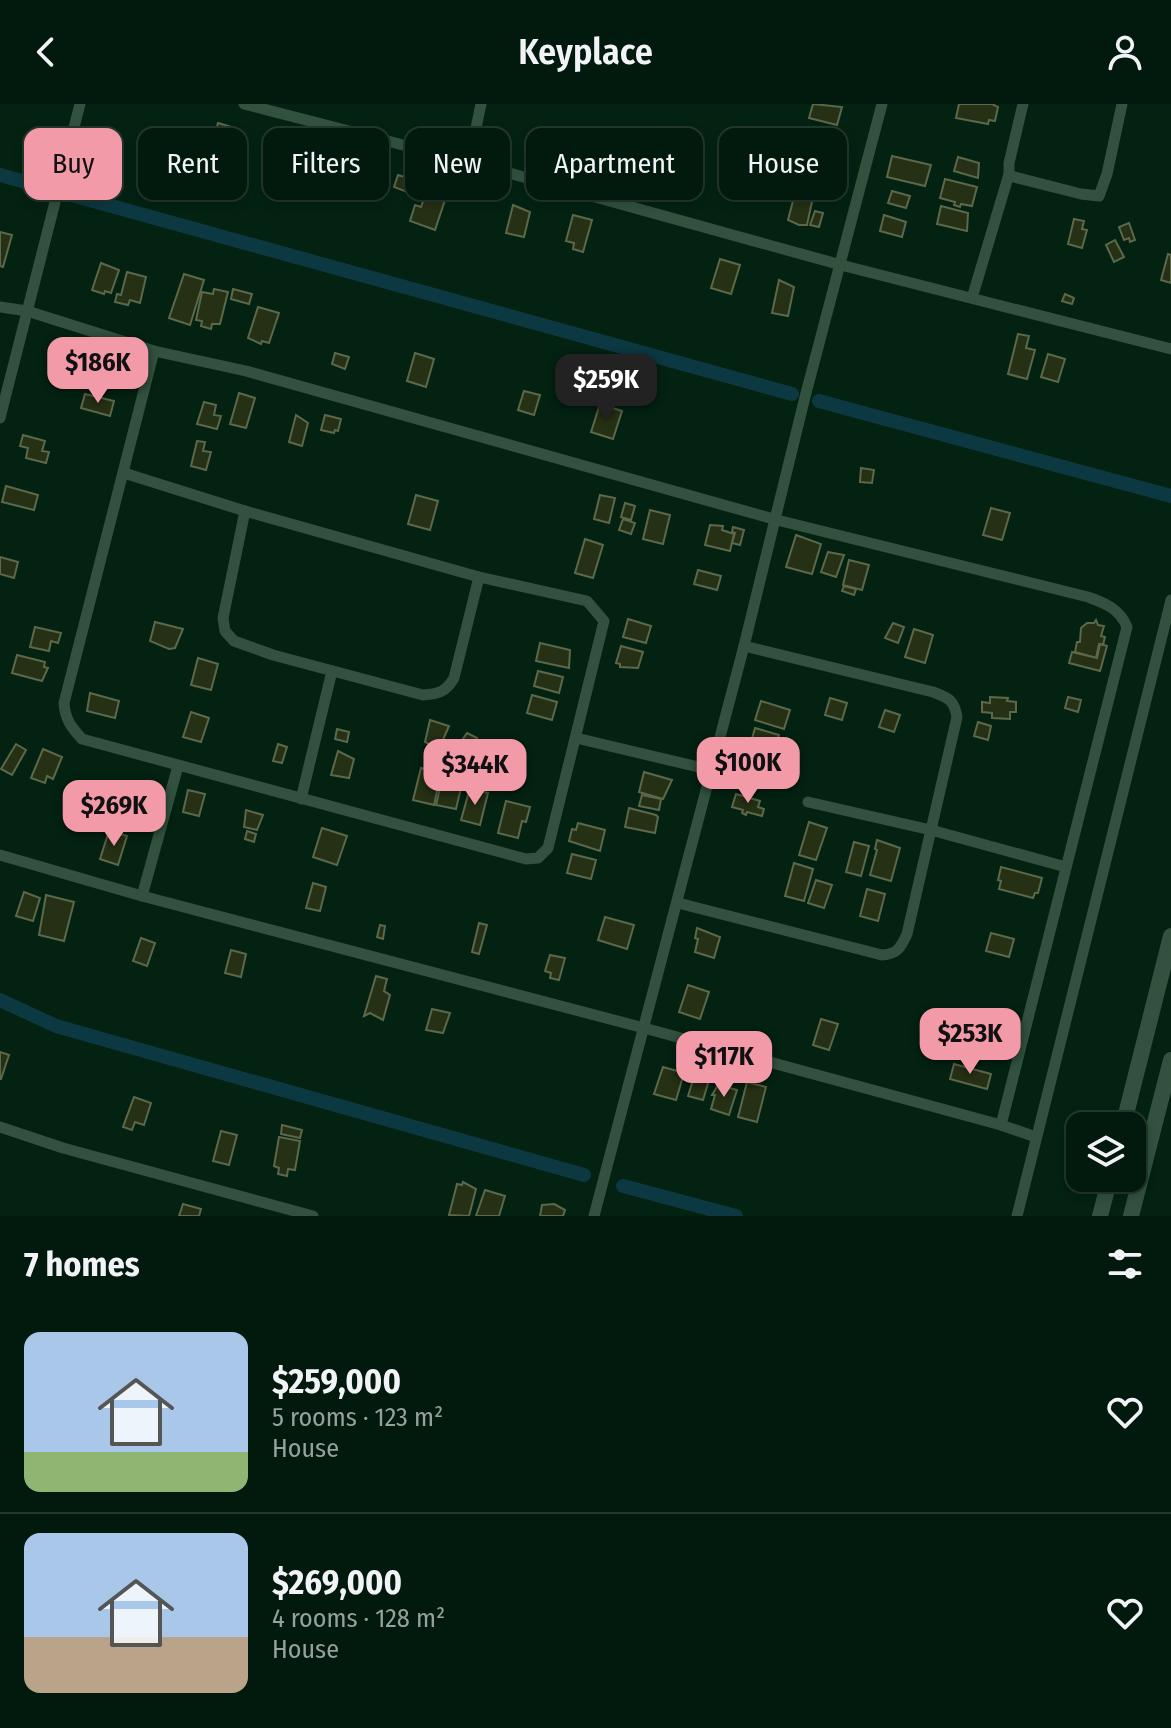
<!DOCTYPE html>
<html lang="en">
<head>
<meta charset="utf-8">
<style>
	body { margin:0; font-family:"Fira Sans Condensed",sans-serif; background:#10271c; color:#f1f3f6; height:100vh; display:flex; flex-direction:column; font-size:30px; white-space:nowrap }
	* { box-sizing:border-box; margin:0 }
	p { font-size:26px; color:#96a19e }
	.icon { flex:none; width:44px; height:44px; fill:none; stroke:currentColor; stroke-width:2; stroke-linecap:round; stroke-linejoin:round }
	.map { position:relative; height:1112px; overflow:hidden }
	.side { display:flex; flex-direction:column; background:#021a0e; flex:1 }
	.side>* { flex:none }
	.top-card { position:absolute; left:24px; top:24px; width:1124px; height:72px; display:flex; gap:16px }
	.tools { position:absolute; left:1066px; top:1008px; display:grid; gap:16px }
	.tools a { display:grid; place-items:center; width:80px; height:80px; border-radius:16px; background:#021a0e; box-shadow:0 4px 12px #0003,0 0 0 2px #23382e; font-size:40px }
	.price { position:absolute; translate:-50% -68px; padding:0 18px; border-radius:16px; background:#f39aa8; color:#111; font-size:26px; line-height:52px; filter:drop-shadow(0 2px 4px #0008) }
	.price::after { content:''; position:absolute; left:50%; top:48px; width:24px; height:18px; margin-left:-12px; background:inherit; clip-path:polygon(0 0,100% 0,50% 100%) }
	.price.current { background:#222; color:#fff }
	ul { padding:0; list-style:none }
	li { display:flex; align-items:center; gap:24px; height:200px; padding:0 24px }
	li+li { border-top:2px solid #23382e }
	li span { display:grid; place-items:center; flex:none; width:224px; height:160px; border-radius:16px; color:#555 }
	li>.icon { margin-inline-start:auto }
	span .icon { width:96px; height:96px; fill:#fffc; stroke-width:1 }
	li b { font-size:34px }
	h2 { display:flex; justify-content:space-between; align-items:center; height:96px; padding:0 24px; font-size:34px }
	.pill { padding:0 28px; border-radius:16px; background:#021a0e; box-shadow:0 4px 12px #0003,0 0 0 2px #23382e; font-size:28px; line-height:72px }
	.pill.current { background:#f39aa8; color:#111 }
	header { display:flex; justify-content:space-between; align-items:center; height:104px; padding:0 24px; background:#021a0e; font-size:36px; font-weight:600 }
	.map>svg:first-child { display:block }
	.lines { fill:none; stroke-linecap:round; stroke-linejoin:round }
	.canal { stroke:#0c3842; stroke-width:14 }
	.building { fill:#253014; stroke:#5b684a; stroke-width:2 }
	.street { stroke:#32513e; stroke-width:11 }
	.secondary { stroke:#32513e; stroke-width:16 }
</style>
</head>
<body>
<header><svg class="icon" aria-label="back" viewBox="0 0 24 24"><path d="M15 5l-7 7 7 7"/></svg>Keyplace<svg class="icon" aria-label="person" viewBox="0 0 24 24"><circle cx="12" cy="8" r="4"/><path d="M4 21q1-7 8-7t8 7"/></svg></header>
<div class="map">
<svg width="1171" height="1112" viewBox="0 0 1171 1112">
	<rect width="100%" height="100%" fill="#032212"/>
	<g class="lines">
		<g class="canal">
			<path d="M0 71 44 83"/>
			<path d="M68 90 792 290"/>
			<path d="M819 297 1171 392"/>
			<path d="M0 896 56 922 584 1071"/>
			<path d="M623 1082 736 1112"/>
		</g>
	</g>
	<g class="building">
		<path d="M813 0 842 3 837 21 809 14Z"/>
		<path d="M959 0H992L998 3 995 17 989 16 988 20 956 14Z"/>
		<path d="M218 19 238 25 231 53 210 47Z"/>
		<path d="M634 47 652 52 645 75 627 69Z"/>
		<path d="M307 50 326 56 318 78 310 75 306 88 302 86 305 76 299 74Z"/>
		<path d="M892 52 931 61 925 82 887 73Z"/>
		<path d="M958 53 979 59 978 74 954 67Z"/>
		<path d="M398 71 411 75 407 88 394 83Z"/>
		<path d="M945 75 977 83 972 102 961 100 960 103 954 101 955 98 940 94Z"/>
		<path d="M634 77 644 80 641 89 632 86Z"/>
		<path d="M432 84 447 90 435 126 410 117 415 101 421 103 427 86 431 88Z"/>
		<path d="M892 87 910 92 906 104 888 99Z"/>
		<path d="M795 89 813 93 807 121H799L788 116Z"/>
		<path d="M513 101 530 108 524 133 506 129Z"/>
		<path d="M941 102 968 109 967 127 937 120Z"/>
		<path d="M815 107 823 109 819 123 810 121Z"/>
		<path d="M573 111 592 116 583 148 573 145 574 139 566 137Z"/>
		<path d="M884 111 906 118 902 133 880 127Z"/>
		<path d="M1074 115 1084 117 1082 125 1087 126 1082 144 1068 140Z"/>
		<path d="M1129 119 1135 136 1130 138 1129 134 1124 136 1119 123Z"/>
		<path d="M0 128 12 131 3 163 0 162Z"/>
		<path d="M1115 136 1124 153 1114 158 1106 141Z"/>
		<path d="M1168 150 1171 151V179L1161 176Z"/>
		<path d="M720 155 740 161 731 190 711 184Z"/>
		<path d="M101 159 119 166 111 189 105 187 104 190 92 186Z"/>
		<path d="M127 168 146 173 140 199 130 196 128 201 115 198 117 190 121 191Z"/>
		<path d="M184 170 204 176 190 221 169 214Z"/>
		<path d="M779 176 794 183 788 212 772 209Z"/>
		<path d="M214 185 228 188 220 220H212L211 225 201 222 202 217 196 216 202 188 213 190Z"/>
		<path d="M233 185 252 190 249 200 231 195Z"/>
		<path d="M1065 190 1074 194 1072 200 1062 197Z"/>
		<path d="M258 203 279 209 269 239 262 237 261 240 248 234Z"/>
		<path d="M1018 230 1029 232 1026 244 1035 246 1027 275 1008 270Z"/>
		<path d="M95 245 124 253 122 274 93 267Z"/>
		<path d="M335 249 349 253 345 265 332 260Z"/>
		<path d="M415 249 434 255 426 283 407 277Z"/>
		<path d="M1048 250 1065 255 1058 278 1041 273Z"/>
		<path d="M524 287 540 291 534 311 518 306Z"/>
		<path d="M239 289 255 294 246 324 230 320Z"/>
		<path d="M85 290 114 297 110 312 81 304Z"/>
		<path d="M204 298 216 301 214 311 221 312 217 325 197 320Z"/>
		<path d="M600 300 622 307 613 335 591 328Z"/>
		<path d="M296 311 308 319 302 342 289 338Z"/>
		<path d="M325 311 341 315 338 327 335 326 334 329 321 326Z"/>
		<path d="M23 331 45 337 42 347 49 348 46 359 26 354 28 344 20 342Z"/>
		<path d="M197 337 205 338 203 347 211 348 206 366 191 362Z"/>
		<path d="M861 364 874 366 872 379 860 378Z"/>
		<path d="M6 382 38 391 34 406 2 398Z"/>
		<path d="M416 391 438 397 430 426 408 420Z"/>
		<path d="M600 391 615 394 609 419 594 415Z"/>
		<path d="M625 399 635 402 631 416 621 413Z"/>
		<path d="M991 404 1010 409 1002 436 983 431Z"/>
		<path d="M650 406 670 411 663 440 643 435Z"/>
		<path d="M623 415 635 419 631 430 619 426Z"/>
		<path d="M710 421 723 422 722 426 734 430 730 447 705 441Z"/>
		<path d="M733 423 744 426 740 441 732 439 735 429 732 428Z"/>
		<path d="M796 431 821 440 812 470 786 463Z"/>
		<path d="M585 435 603 441 593 474 575 469Z"/>
		<path d="M828 448 844 451 836 473 821 468Z"/>
		<path d="M0 453 18 458 14 474 0 470Z"/>
		<path d="M849 456 869 461 862 486 843 481Z"/>
		<path d="M698 466 721 472 717 486 694 480Z"/>
		<path d="M844 482 856 485 854 491 842 487Z"/>
		<path d="M628 515 651 522 646 539 623 533Z"/>
		<path d="M1096 516 1098 521 1104 522 1101 532 1105 533 1103 541 1099 540 1096 554 1075 548 1077 538H1080L1081 524 1087 519H1094Z"/>
		<path d="M155 518 183 525 175 544 169 545 150 537Z"/>
		<path d="M893 519 904 523 898 539 885 534Z"/>
		<path d="M35 523 61 529 58 539 51 537 49 547 30 543Z"/>
		<path d="M914 525 933 531 925 559 905 553Z"/>
		<path d="M540 539 570 546 569 564 536 557Z"/>
		<path d="M1100 540 1107 542 1100 567 1069 559 1072 548 1097 554Z"/>
		<path d="M621 542 643 548 638 564 620 563V560L616 559Z"/>
		<path d="M17 551 45 558 44 563 48 564 42 577 12 569Z"/>
		<path d="M198 554 218 560 211 586 191 581Z"/>
		<path d="M538 567 563 573 559 589 534 582Z"/>
		<path d="M90 589 119 597 115 614 87 607Z"/>
		<path d="M532 591 557 598 552 616 527 609Z"/>
		<path d="M990 593 1008 594 1007 597 1016 598V608H1010V615L992 614V609L982 608V598L990 599Z"/>
		<path d="M1068 593 1081 596 1078 608 1065 604Z"/>
		<path d="M830 594 847 599 842 616 825 611Z"/>
		<path d="M761 597 790 606 784 625 755 616Z"/>
		<path d="M885 606 900 611 894 628 879 623Z"/>
		<path d="M191 608 209 614 201 638 183 633Z"/>
		<path d="M430 616 449 622 439 645 425 638Z"/>
		<path d="M978 618 991 622 988 636 974 632Z"/>
		<path d="M755 624 779 631 773 652 749 645Z"/>
		<path d="M337 625 349 628 347 638 335 635Z"/>
		<path d="M467 629 477 634 475 638 481 641 469 664 454 656 459 646 456 645Z"/>
		<path d="M16 640 26 646 12 671 1 665Z"/>
		<path d="M278 640 287 643 282 659 273 657Z"/>
		<path d="M43 645 62 653 53 675 47 672 45 679 31 674Z"/>
		<path d="M338 647 354 655 349 674 331 671Z"/>
		<path d="M485 658 491 661 487 669 481 666Z"/>
		<path d="M421 664 441 669 434 701 413 696Z"/>
		<path d="M444 667 463 675 456 705 436 701Z"/>
		<path d="M644 668 672 676 663 695 639 688Z"/>
		<path d="M470 684 488 689 480 721 461 716Z"/>
		<path d="M188 686 205 690 199 712 183 708Z"/>
		<path d="M736 690 760 697 758 703 764 705 762 712 747 708 746 711 742 709 743 706 732 703Z"/>
		<path d="M642 691 661 695 659 706 639 702Z"/>
		<path d="M506 697 530 703 526 718 522 717 518 734 498 729Z"/>
		<path d="M629 704 656 711 658 713 655 729 625 723Z"/>
		<path d="M246 706 263 711 257 726 244 723Z"/>
		<path d="M809 718 827 724 816 756 799 751Z"/>
		<path d="M578 719 605 726 600 747 569 737 572 725 576 726Z"/>
		<path d="M322 724 347 732 337 761 313 753Z"/>
		<path d="M109 727 127 732 118 761 100 755Z"/>
		<path d="M247 727 256 730 254 738 245 735Z"/>
		<path d="M877 736 900 744 891 777 870 771 877 746 875 745Z"/>
		<path d="M854 738 869 742 861 772 846 768Z"/>
		<path d="M572 750 596 756 591 775 567 769Z"/>
		<path d="M794 759 813 765 804 797 785 792Z"/>
		<path d="M1001 763 1042 774 1038 789H1035L1033 794 999 785 1001 777 998 776Z"/>
		<path d="M816 776 832 781 824 804 808 799Z"/>
		<path d="M313 779 326 783 320 807 306 804Z"/>
		<path d="M867 785 885 790 878 817 860 812Z"/>
		<path d="M24 788 40 794 33 817 16 812Z"/>
		<path d="M46 791 74 798 64 837 39 831Z"/>
		<path d="M605 813 634 821 627 845 598 836Z"/>
		<path d="M479 819 487 821 479 850 472 848Z"/>
		<path d="M380 821 385 822 383 835 377 833Z"/>
		<path d="M697 824 720 833 714 854 695 848 698 835 695 834Z"/>
		<path d="M991 829 1014 835 1009 853 986 847Z"/>
		<path d="M141 834 155 839 147 862 133 857Z"/>
		<path d="M231 846 246 850 241 873 225 869Z"/>
		<path d="M550 851 565 854 559 876 550 874 551 869 545 867Z"/>
		<path d="M376 872 387 875 384 887 390 891 383 916 370 909 364 912Z"/>
		<path d="M688 881 709 888 700 915 679 908Z"/>
		<path d="M432 905 450 909 443 929 426 926Z"/>
		<path d="M980 905 1003 912 1000 930 985 929 986 926 975 922Z"/>
		<path d="M821 915 838 920 829 946 813 941Z"/>
		<path d="M963 935 986 941 982 955 959 949Z"/>
		<path d="M0 948 9 951 1 975H0Z"/>
		<path d="M954 960 991 970 987 985 950 975Z"/>
		<path d="M663 963 684 969 676 996 654 990Z"/>
		<path d="M695 970 710 973 703 996 688 992Z"/>
		<path d="M747 978 766 983 757 1018 738 1013Z"/>
		<path d="M718 981 737 986 729 1011 711 1005 715 991H712Z"/>
		<path d="M134 993 151 999 144 1021 135 1018 132 1026 123 1023Z"/>
		<path d="M282 1021 302 1026 300 1034 281 1030Z"/>
		<path d="M221 1027 237 1031 229 1061 213 1057Z"/>
		<path d="M279 1033 300 1037 295 1066 288 1065 287 1072 278 1070 279 1064 274 1062Z"/>
		<path d="M463 1078 476 1085 469 1112 449 1111 457 1080 462 1081Z"/>
		<path d="M485 1086 505 1092 499 1112H476Z"/>
		<path d="M183 1100 201 1105 199 1112H179Z"/>
		<path d="M554 1100 565 1106 563 1112H540L542 1101Z"/>
	</g>
	<g class="lines">
		<g class="street">
			<path d="M244 0 469 58 841 161 1171 245"/>
			<path d="M1023 0 1009 59V70L1014 73 1081 90 1099 92 1107 70 1122 0"/>
			<path d="M469 58 481 0"/>
			<path d="M972 194 1009 70"/>
			<path d="M0 203 27 207 154 247 246 267 777 416 1088 493C1105 499 1120 505 1127 523L1001 1021 644 924 142 792 0 751"/>
			<path d="M0 314 80 0"/>
			<path d="M124 369 245 407 479 473 587 497 604 517 548 744 538 754 526 755 82 635C71 623 65 615 64 599L154 247"/>
			<path d="M245 407 223 514 225 527 234 537 273 551 423 591C438 590 446 588 454 574L479 473"/>
			<path d="M576 634 711 666"/>
			<path d="M301 695 332 567"/>
			<path d="M808 698 931 726 1066 763"/>
			<path d="M142 792 178 662"/>
			<path d="M678 799 882 851C898 850 901 843 907 830L957 613C954 596 949 594 933 588L744 542"/>
			<path d="M1001 1021 1036 1033"/>
			<path d="M0 1023 63 1044 313 1112"/>
			<path d="M594 1112 744 542 805 293 882 0"/>
			<path d="M1017 1112 1171 496"/>
		</g>
		<g class="secondary">
			<path d="M1123 1022 1171 832"/>
			<path d="M1100 1112 1110 1074"/>
			<path d="M1131 1112 1171 956"/>
		</g>
	</g>
</svg>
<div class="tools">
<a><svg class="icon" aria-label="layers" viewBox="0 0 24 24"><path d="M12 4l9 5-9 5-9-5zM3 14l9 5 9-5"/></svg></a>
</div>
<b class="price" style="left:98px;top:301px">$186K</b>
<b class="price current" style="left:606px;top:318px">$259K</b>
<b class="price" style="left:748px;top:701px">$100K</b>
<b class="price" style="left:475px;top:703px">$344K</b>
<b class="price" style="left:114px;top:744px">$269K</b>
<b class="price" style="left:970px;top:972px">$253K</b>
<b class="price" style="left:724px;top:995px">$117K</b>
<div class="top-card">
<a class="pill current">Buy</a>
<a class="pill">Rent</a>
<a class="pill">Filters</a>
<a class="pill">New</a>
<a class="pill">Apartment</a>
<a class="pill">House</a>
</div>
</div>
<section class="side">
<h2>7 homes<svg class="icon" aria-label="filters" viewBox="0 0 24 24"><path d="M4 7h16M4 17h16"/><circle cx="9" cy="7" r="2"/><circle cx="15" cy="17" r="2"/></svg></h2>
<ul>
<li><span style="background:linear-gradient(#a9c7e8 75%,#8fb573 0)"><svg class="icon" aria-label="home" viewBox="0 0 24 24"><path d="M3 11l9-7 9 7M6 9v11h12V9"/></svg></span><div><b>$259,000</b><p>5 rooms · 123 m²</p><p>House</p></div><svg class="icon" aria-label="heart" viewBox="0 0 24 24"><path d="M12 20l-8-8c-3-5 5-10 8-4 3-6 11-1 8 4z"/></svg></li>
<li><span style="background:linear-gradient(#a9c7e8 65%,#b9a48a 0)"><svg class="icon" aria-label="home" viewBox="0 0 24 24"><path d="M3 11l9-7 9 7M6 9v11h12V9"/></svg></span><div><b>$269,000</b><p>4 rooms · 128 m²</p><p>House</p></div><svg class="icon" aria-label="heart" viewBox="0 0 24 24"><path d="M12 20l-8-8c-3-5 5-10 8-4 3-6 11-1 8 4z"/></svg></li>
</ul>
</section>
</body>
</html>
